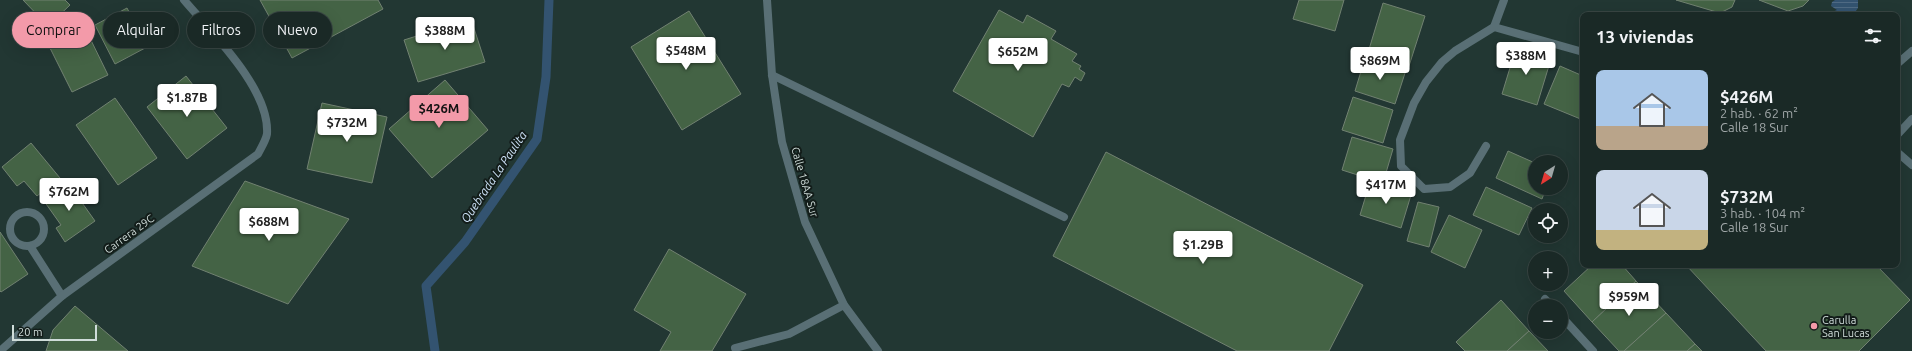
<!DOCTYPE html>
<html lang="es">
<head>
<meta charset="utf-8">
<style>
	body { margin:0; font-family:Ubuntu,sans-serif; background:#23312e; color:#f1f3f6; height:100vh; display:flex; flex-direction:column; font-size:15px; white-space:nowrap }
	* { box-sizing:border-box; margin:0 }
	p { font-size:13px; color:#9fa6a7 }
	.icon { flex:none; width:22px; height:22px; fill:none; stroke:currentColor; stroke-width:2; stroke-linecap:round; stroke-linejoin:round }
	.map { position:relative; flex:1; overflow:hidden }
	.sheet { position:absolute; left:1580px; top:12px; width:320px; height:256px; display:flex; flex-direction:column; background:#1a2926; border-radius:8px; box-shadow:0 4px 16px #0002,0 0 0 1px #384543 }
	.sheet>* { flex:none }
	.top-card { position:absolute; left:12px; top:12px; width:380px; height:36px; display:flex; gap:8px }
	.needle { width:26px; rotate:217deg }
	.fabs { position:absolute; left:1528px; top:155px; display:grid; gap:8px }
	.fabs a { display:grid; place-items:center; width:40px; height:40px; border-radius:50%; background:#1a2926; box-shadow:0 4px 16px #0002,0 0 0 1px #384543; font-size:20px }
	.scale { position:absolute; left:12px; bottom:10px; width:85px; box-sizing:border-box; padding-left:4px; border:2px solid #d0ddda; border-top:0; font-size:11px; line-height:14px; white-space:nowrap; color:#d0ddda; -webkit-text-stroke:3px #131d1a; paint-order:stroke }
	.price { position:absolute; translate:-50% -34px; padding:0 9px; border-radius:4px; background:#fff; color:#222; font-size:13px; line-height:26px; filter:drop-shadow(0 1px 2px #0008) }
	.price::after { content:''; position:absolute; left:50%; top:24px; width:12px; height:9px; margin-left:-6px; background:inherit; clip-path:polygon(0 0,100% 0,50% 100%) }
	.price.current { background:#f39aa9; color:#111 }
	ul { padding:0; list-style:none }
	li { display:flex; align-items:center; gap:12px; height:100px; padding:0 16px }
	li span { display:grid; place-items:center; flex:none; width:112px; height:80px; border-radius:8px; color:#555 }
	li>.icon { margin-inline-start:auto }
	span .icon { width:48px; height:48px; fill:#fffc; stroke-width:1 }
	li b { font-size:17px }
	h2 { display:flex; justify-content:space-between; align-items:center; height:48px; padding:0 16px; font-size:17px }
	.tag { padding:0 14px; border-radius:18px; background:#1a2926; box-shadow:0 4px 16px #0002,0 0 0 1px #384543; font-size:14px; line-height:36px }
	.tag.current { background:#f39aa9; color:#111 }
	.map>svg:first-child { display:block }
	.water { fill:url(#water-rules) }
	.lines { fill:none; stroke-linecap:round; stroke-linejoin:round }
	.stream { stroke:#335370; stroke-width:9 }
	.building { fill:#446345; stroke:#718171 }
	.service { stroke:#596f75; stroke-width:8 }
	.minor { stroke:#596f75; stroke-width:8 }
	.poi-dot { fill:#f39aa9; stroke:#131d1a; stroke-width:1.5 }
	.labels { text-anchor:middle; stroke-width:4; stroke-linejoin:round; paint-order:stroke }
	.street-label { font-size:11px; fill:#d0ddda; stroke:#131d1a }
	.poi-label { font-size:11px; fill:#d0ddda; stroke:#131d1a; text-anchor:start }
	.water-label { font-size:12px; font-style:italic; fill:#cce1f6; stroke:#131d1a }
</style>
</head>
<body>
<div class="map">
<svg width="1912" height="351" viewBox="0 0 1912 351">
	<defs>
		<pattern id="water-rules" width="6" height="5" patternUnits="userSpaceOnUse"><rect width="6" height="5" fill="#335370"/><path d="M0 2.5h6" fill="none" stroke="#506b84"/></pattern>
	</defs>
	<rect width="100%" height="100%" fill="#223733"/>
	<path class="water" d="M1835 0H1858V8L1853 15H1831L1832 12 1837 10 1831 6 1832 2Z"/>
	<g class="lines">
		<path class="stream" d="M435 351 426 286 465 242 537 139 546 77 549 0"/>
	</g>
	<g class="building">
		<path d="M23 0H65L70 5 48 26Z"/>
		<path d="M260 0H378L383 9 292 58Z"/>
		<path d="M1299 0H1344L1335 31 1293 19Z"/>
		<path d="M1676 0H1735L1732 7 1720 13Z"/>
		<path d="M1759 0H1809L1803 6 1788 11Z"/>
		<path d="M1383 3 1425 16 1408 69 1367 56Z"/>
		<path d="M127 8 147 47 115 64 95 25Z"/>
		<path d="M999 10 1023 23 1027 15 1056 31 1051 39 1077 54 1072 61 1081 66 1079 69 1085 73 1081 81 1075 77 1069 87 1062 84 1033 137 953 91Z"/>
		<path d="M689 11 741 94 682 130 631 47Z"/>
		<path d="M471 19 485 62 418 82 404 40Z"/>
		<path d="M85 28 108 75 72 92 49 46Z"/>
		<path d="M1516 48 1551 59 1537 105 1502 94Z"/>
		<path d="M1365 58 1406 70 1395 104 1355 91Z"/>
		<path d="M1560 66 1583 76V120L1544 104Z"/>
		<path d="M186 76 227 128 187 159 147 107Z"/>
		<path d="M445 80 488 130 432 178 389 129Z"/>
		<path d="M1353 97 1393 110 1383 143 1342 130Z"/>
		<path d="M115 98 157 158 118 185 76 125Z"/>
		<path d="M322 103 387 117 372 183 307 169Z"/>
		<path d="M1352 137 1393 149 1383 183 1342 170Z"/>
		<path d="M31 143 60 178 37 196 24 181 17 186 2 167Z"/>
		<path d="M1508 151 1535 163V188H1546L1542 199 1496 178Z"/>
		<path d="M1106 152 1363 285 1329 351H1237L1053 256Z"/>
		<path d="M245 181 349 219 288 304 192 266Z"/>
		<path d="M1370 182 1411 195 1401 228 1360 215Z"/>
		<path d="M68 183 95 221 65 242 56 228 61 225 44 201Z"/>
		<path d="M1486 187 1532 208 1519 235 1473 215Z"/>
		<path d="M1418 202 1439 207 1429 247 1407 241Z"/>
		<path d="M1449 215 1482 230 1465 268 1431 252Z"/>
		<path d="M0 232 28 274 1 292 0 291Z"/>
		<path d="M669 249 746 294 712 351H660L671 332 634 310Z"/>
		<path d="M1592 265H1622L1636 281 1592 322 1564 291Z"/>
		<path d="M1686 265H1876L1910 300 1859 351H1766Z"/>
		<path d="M1636 281 1666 313 1624 351H1619L1592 322Z"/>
		<path d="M1501 300 1529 331 1507 351H1465L1456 342Z"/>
		<path d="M75 306 128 351H46L53 330Z"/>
		<path d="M1666 313 1695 344 1687 351H1624Z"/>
		<path d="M1529 331 1548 351H1507Z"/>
		<path d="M1695 344 1702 351H1687Z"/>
	</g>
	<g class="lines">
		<g class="service">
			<path d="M1494 27 1583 52"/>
			<path d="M1897 64 1912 51"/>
			<path d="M772 75 1064 217"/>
			<path d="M1897 135 1912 119"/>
			<path d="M1486 146 1470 173 1450 187 1424 189 1401 166 1400 140 1414 103 1426 82 1442 62 1455 51 1494 27 1504 0"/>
			<path d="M1897 152 1912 165"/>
			<path d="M1545 299 1552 306"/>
			<path d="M1561 316 1593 351"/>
			<path d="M735 348 789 334 844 305"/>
		</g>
		<g class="minor">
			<path d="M767 0 772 75 782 142 805 222 844 305 878 351"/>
			<circle cx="27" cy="229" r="17"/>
			<path d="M30 246 62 296"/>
			<path d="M0 351 62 296 258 154C261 148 266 140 267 134 270 89 212 33 184 0"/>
		</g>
	</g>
	<circle class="poi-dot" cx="1814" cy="326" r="4"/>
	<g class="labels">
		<g class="street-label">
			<text transform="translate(805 182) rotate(74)" y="4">Calle 18AA Sur</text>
			<text transform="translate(129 234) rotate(-36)" y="4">Carrera 29C</text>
		</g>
		<g class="poi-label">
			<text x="1822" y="324">Carulla<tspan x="1822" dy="13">San Lucas</tspan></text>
		</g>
		<g class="water-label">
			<text transform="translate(494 177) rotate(-56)" y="4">Quebrada La Paulita</text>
		</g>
	</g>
</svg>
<div class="fabs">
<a><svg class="needle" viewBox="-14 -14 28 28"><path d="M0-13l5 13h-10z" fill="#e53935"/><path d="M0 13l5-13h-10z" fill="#9fa6a7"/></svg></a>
<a><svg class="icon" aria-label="locate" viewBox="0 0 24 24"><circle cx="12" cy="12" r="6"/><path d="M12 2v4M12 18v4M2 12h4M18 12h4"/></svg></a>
<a>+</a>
<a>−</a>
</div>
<div class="scale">20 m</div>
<b class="price" style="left:445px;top:51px">$388M</b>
<b class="price" style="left:686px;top:71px">$548M</b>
<b class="price" style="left:1018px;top:72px">$652M</b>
<b class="price" style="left:1526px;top:76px">$388M</b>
<b class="price" style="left:1380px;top:81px">$869M</b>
<b class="price" style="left:187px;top:118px">$1.87B</b>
<b class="price current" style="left:439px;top:129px">$426M</b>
<b class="price" style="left:347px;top:143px">$732M</b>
<b class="price" style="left:1386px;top:205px">$417M</b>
<b class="price" style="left:69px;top:212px">$762M</b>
<b class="price" style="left:269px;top:242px">$688M</b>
<b class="price" style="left:1203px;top:265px">$1.29B</b>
<b class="price" style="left:1629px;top:317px">$959M</b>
<div class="top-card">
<a class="tag current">Comprar</a>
<a class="tag">Alquilar</a>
<a class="tag">Filtros</a>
<a class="tag">Nuevo</a>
</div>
<section class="sheet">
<h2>13 viviendas<svg class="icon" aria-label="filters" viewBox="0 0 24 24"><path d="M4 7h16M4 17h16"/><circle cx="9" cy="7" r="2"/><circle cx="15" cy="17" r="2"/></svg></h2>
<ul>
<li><span style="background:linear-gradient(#a9c7e8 70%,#b9a48a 0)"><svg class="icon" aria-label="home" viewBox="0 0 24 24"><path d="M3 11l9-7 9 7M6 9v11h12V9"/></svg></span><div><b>$426M</b><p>2 hab. · 62 m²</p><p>Calle 18 Sur</p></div></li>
<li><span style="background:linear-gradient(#c9d6e8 75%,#c2b280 0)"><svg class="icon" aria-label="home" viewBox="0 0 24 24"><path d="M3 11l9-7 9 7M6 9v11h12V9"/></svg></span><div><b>$732M</b><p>3 hab. · 104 m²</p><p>Calle 18 Sur</p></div></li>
</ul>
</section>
</div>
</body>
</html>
